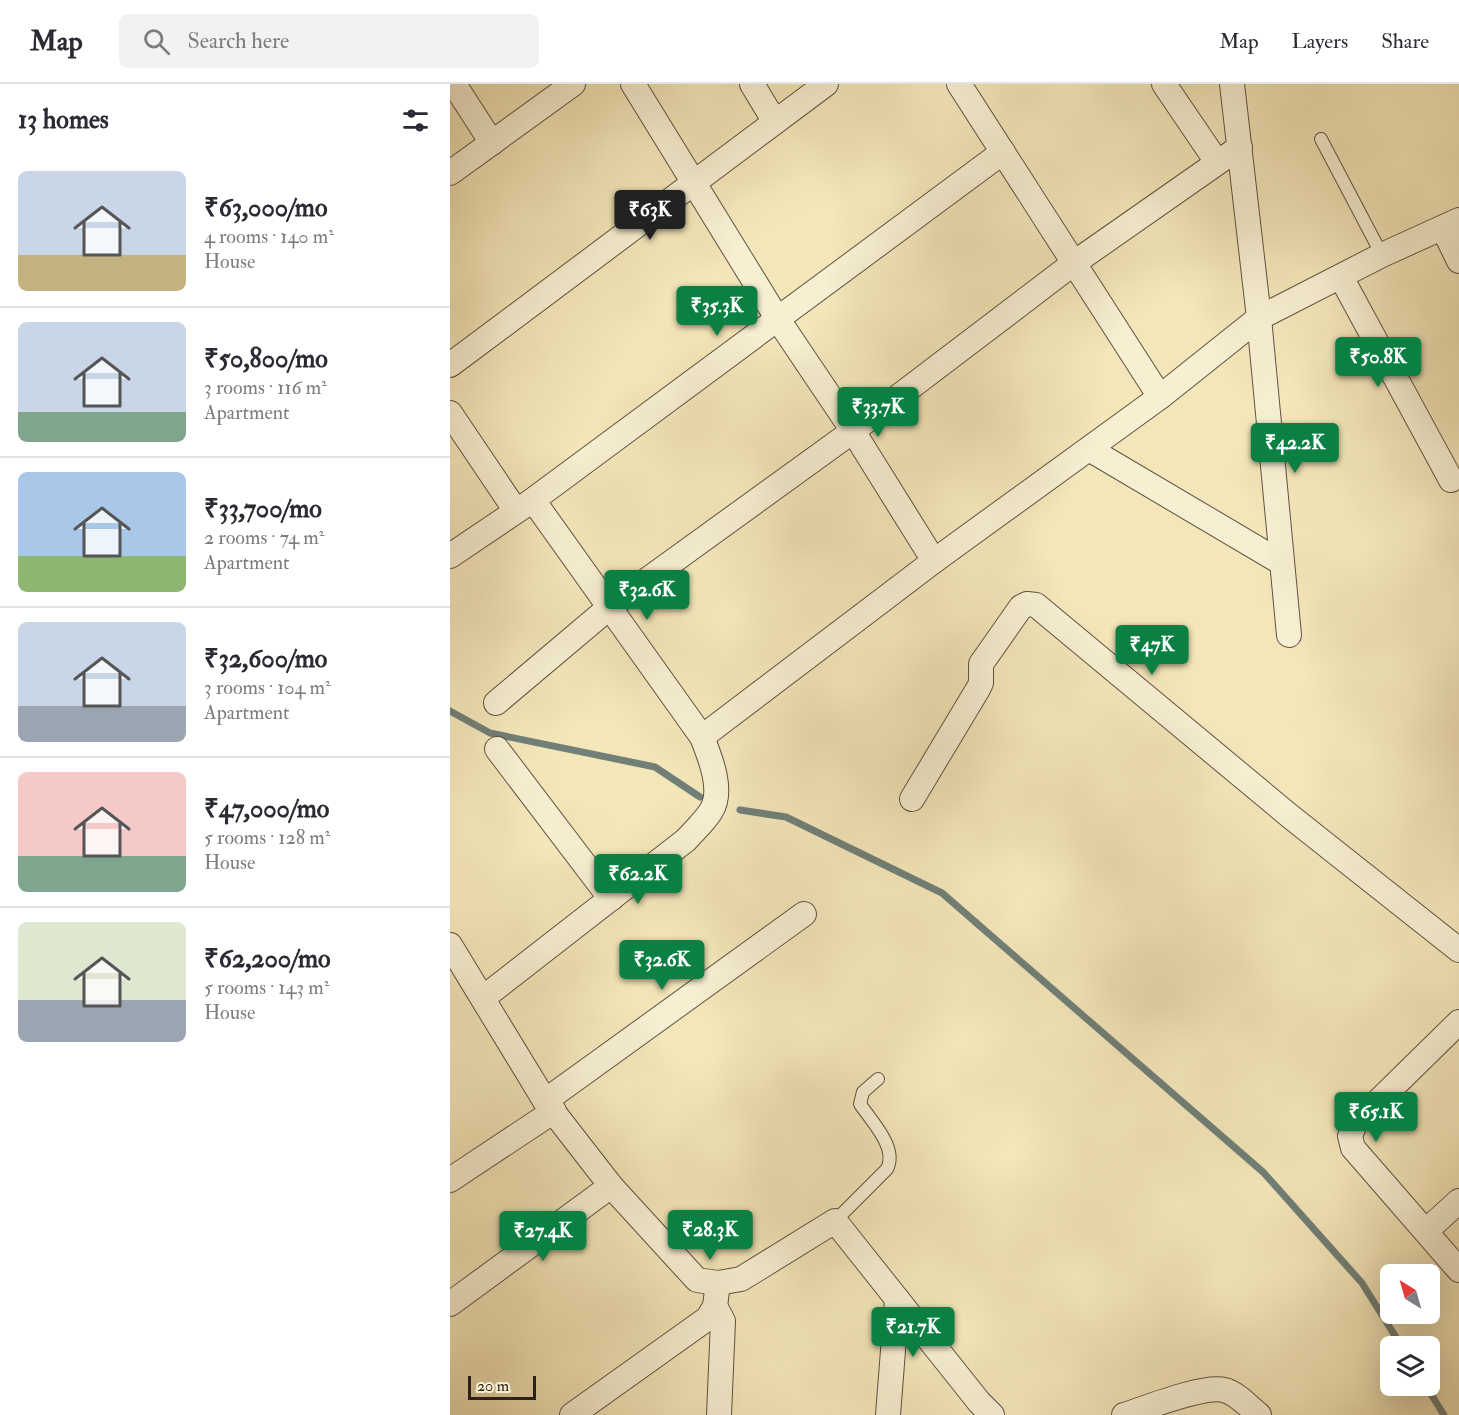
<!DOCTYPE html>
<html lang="en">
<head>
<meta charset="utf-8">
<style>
	body { margin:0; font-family:"IM FELL Double Pica",serif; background:#f2f2f3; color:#2b2b33; height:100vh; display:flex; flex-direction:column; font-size:22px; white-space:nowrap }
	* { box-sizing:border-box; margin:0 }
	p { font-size:20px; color:#7c7c81 }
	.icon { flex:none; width:33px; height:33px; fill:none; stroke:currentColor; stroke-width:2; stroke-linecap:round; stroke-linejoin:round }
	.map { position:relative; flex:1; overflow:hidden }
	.sheet { display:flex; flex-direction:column; background:#fff; width:450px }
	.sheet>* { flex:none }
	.needle { width:39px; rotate:323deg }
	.tools { position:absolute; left:930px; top:1180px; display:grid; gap:12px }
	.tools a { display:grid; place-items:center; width:60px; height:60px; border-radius:9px; background:#fff; box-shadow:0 6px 24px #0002; font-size:30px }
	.scale { position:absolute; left:18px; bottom:15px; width:68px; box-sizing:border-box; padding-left:6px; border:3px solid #2e201a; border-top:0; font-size:16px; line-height:21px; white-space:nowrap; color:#2e201a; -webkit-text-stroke:4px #f7efd2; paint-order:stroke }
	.price { position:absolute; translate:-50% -51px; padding:0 14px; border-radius:6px; background:#0b8043; color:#fff; font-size:20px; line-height:39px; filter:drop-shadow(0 2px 3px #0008) }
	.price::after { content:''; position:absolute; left:50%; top:36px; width:18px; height:14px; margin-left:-9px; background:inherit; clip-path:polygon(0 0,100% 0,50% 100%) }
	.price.current { background:#222; color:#fff }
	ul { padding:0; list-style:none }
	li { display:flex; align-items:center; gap:18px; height:150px; padding:0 18px }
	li+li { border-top:2px solid #e1e1e2 }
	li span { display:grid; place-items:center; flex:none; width:168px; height:120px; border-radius:9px; color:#555 }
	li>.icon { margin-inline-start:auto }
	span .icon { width:72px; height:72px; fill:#fffc; stroke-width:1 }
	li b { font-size:26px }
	h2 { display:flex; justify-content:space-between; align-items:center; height:72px; padding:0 18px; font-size:26px }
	header { display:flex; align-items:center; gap:36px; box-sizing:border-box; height:84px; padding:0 30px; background:#fff; border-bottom:2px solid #e1e1e2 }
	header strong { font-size:28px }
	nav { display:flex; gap:33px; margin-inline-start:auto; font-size:21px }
	.search { width:420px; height:54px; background:#f2f2f3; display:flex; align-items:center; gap:15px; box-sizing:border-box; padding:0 21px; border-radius:9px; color:#7c7c81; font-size:22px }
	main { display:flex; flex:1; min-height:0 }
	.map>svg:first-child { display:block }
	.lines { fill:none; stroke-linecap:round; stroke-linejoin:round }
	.stream { stroke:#717f77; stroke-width:7 }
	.service-casing { stroke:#5f5242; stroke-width:14 }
	.minor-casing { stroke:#5f5242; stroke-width:26 }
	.service { stroke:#f7efd2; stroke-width:12 }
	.minor { stroke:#f7efd2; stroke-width:24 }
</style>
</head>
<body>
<header>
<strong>Map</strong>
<div class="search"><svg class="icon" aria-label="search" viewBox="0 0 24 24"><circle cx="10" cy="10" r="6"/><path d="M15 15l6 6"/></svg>Search here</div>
<nav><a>Map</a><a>Layers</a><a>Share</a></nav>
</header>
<main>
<section class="sheet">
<h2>13 homes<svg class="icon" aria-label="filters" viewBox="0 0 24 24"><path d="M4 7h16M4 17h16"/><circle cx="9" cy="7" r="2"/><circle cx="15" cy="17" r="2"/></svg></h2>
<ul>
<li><span style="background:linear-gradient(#c9d6e8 70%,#c2b280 0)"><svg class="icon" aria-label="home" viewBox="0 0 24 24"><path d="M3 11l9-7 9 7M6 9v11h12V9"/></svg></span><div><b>₹63,000/mo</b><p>4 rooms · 140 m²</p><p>House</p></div></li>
<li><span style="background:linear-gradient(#c9d6e8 75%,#7fa58c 0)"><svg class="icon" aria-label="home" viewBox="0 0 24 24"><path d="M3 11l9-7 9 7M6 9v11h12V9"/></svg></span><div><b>₹50,800/mo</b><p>3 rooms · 116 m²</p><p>Apartment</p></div></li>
<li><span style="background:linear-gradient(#a9c7e8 70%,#8fb573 0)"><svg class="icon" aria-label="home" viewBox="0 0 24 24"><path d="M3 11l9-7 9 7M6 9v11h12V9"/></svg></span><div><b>₹33,700/mo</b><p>2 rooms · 74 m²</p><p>Apartment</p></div></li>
<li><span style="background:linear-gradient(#c9d6e8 70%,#9aa5b1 0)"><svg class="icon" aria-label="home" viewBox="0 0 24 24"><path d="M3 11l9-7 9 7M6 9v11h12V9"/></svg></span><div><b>₹32,600/mo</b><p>3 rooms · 104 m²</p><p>Apartment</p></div></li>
<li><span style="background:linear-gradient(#f6c9c9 70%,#7fa58c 0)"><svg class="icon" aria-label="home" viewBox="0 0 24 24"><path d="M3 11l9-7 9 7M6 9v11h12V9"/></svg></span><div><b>₹47,000/mo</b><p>5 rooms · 128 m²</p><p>House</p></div></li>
<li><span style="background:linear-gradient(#dfe7d0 65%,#9aa5b1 0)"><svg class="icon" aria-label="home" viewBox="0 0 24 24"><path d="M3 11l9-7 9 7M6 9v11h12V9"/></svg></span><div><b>₹62,200/mo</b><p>5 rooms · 143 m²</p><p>House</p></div></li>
</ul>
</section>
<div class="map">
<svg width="1009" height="1331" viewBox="0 0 1009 1331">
	<rect width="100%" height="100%" fill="#f3e6b9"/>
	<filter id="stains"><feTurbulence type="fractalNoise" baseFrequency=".00333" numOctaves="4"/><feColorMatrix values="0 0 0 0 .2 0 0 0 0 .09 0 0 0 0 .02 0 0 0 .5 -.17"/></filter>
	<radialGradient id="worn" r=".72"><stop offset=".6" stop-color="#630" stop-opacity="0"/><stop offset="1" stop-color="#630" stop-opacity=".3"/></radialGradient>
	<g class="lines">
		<g class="stream">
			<path d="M0 627 40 649 205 683 250 713"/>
			<path d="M290 726 336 733 492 809 813 1088 912 1199 952 1263"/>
			<path d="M976 1302 994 1331"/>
		</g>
		<defs>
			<g id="service">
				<path d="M871 55 932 171"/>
				<path d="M385 1137 437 1085C448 1064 422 1038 410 1020L413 1008 428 995"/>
			</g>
			<g id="minor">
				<path d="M4 0 42 59"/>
				<path d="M183 0 327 234 403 347 484 477"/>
				<path d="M302 0 325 38"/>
				<path d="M509 0 710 313"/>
				<path d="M714 0 767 78"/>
				<path d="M782 0 809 234 839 551"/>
				<path d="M0 89 123 0"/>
				<path d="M993 144 1009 177"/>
				<path d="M891 193 1001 396"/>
				<path d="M0 281 376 0"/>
				<path d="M0 329 66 427"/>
				<path d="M639 365 832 479"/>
				<path d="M0 472 83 416 553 68"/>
				<path d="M46 619 161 522 403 347 624 179 790 63"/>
				<path d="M252 653 484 477 710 313 809 234 932 171 1009 136"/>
				<path d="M47 665 161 815"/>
				<path d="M462 715 528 605 531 599V580L571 523 577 520 586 521 841 733 1009 866"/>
				<path d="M0 861 95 1017 161 1102 247 1196 268 1199 291 1195 385 1137 529 1318 542 1331"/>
				<path d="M33 914 236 756C244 747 255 737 261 727 274 707 260 673 252 653L83 416"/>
				<path d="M1009 938 905 1040 900 1052 903 1064 1009 1186"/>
				<path d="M95 1017 354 830"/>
				<path d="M0 1096 104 1027"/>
				<path d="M976 1147 1009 1117"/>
				<path d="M0 1220 161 1102"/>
				<path d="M265 1222 273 1237 269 1331"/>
				<path d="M122 1331 258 1234 265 1222 268 1199"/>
				<path d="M438 1331 447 1215"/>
				<path d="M674 1331C696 1324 753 1301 774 1306 787 1309 799 1323 809 1331"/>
			</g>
		</defs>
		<use href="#service" class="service-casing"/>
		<use href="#minor" class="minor-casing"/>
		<use href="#service" class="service"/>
		<use href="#minor" class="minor"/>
	</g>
	<rect width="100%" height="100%" filter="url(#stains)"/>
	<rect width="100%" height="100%" fill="url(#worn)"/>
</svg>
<div class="tools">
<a><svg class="needle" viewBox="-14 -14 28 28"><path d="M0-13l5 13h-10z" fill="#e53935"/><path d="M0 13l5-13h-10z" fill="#7c7c81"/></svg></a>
<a><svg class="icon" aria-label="layers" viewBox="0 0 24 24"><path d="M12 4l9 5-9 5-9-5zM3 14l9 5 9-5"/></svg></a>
</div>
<div class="scale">20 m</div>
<b class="price current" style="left:200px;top:157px">₹63K</b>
<b class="price" style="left:267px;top:253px">₹35.3K</b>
<b class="price" style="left:928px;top:304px">₹50.8K</b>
<b class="price" style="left:428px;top:354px">₹33.7K</b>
<b class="price" style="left:845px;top:390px">₹42.2K</b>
<b class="price" style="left:197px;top:537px">₹32.6K</b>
<b class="price" style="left:702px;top:592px">₹47K</b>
<b class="price" style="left:188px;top:821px">₹62.2K</b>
<b class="price" style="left:212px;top:907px">₹32.6K</b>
<b class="price" style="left:926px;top:1059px">₹65.1K</b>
<b class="price" style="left:260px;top:1177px">₹28.3K</b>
<b class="price" style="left:93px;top:1178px">₹27.4K</b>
<b class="price" style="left:463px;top:1274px">₹21.7K</b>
</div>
</main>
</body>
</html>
